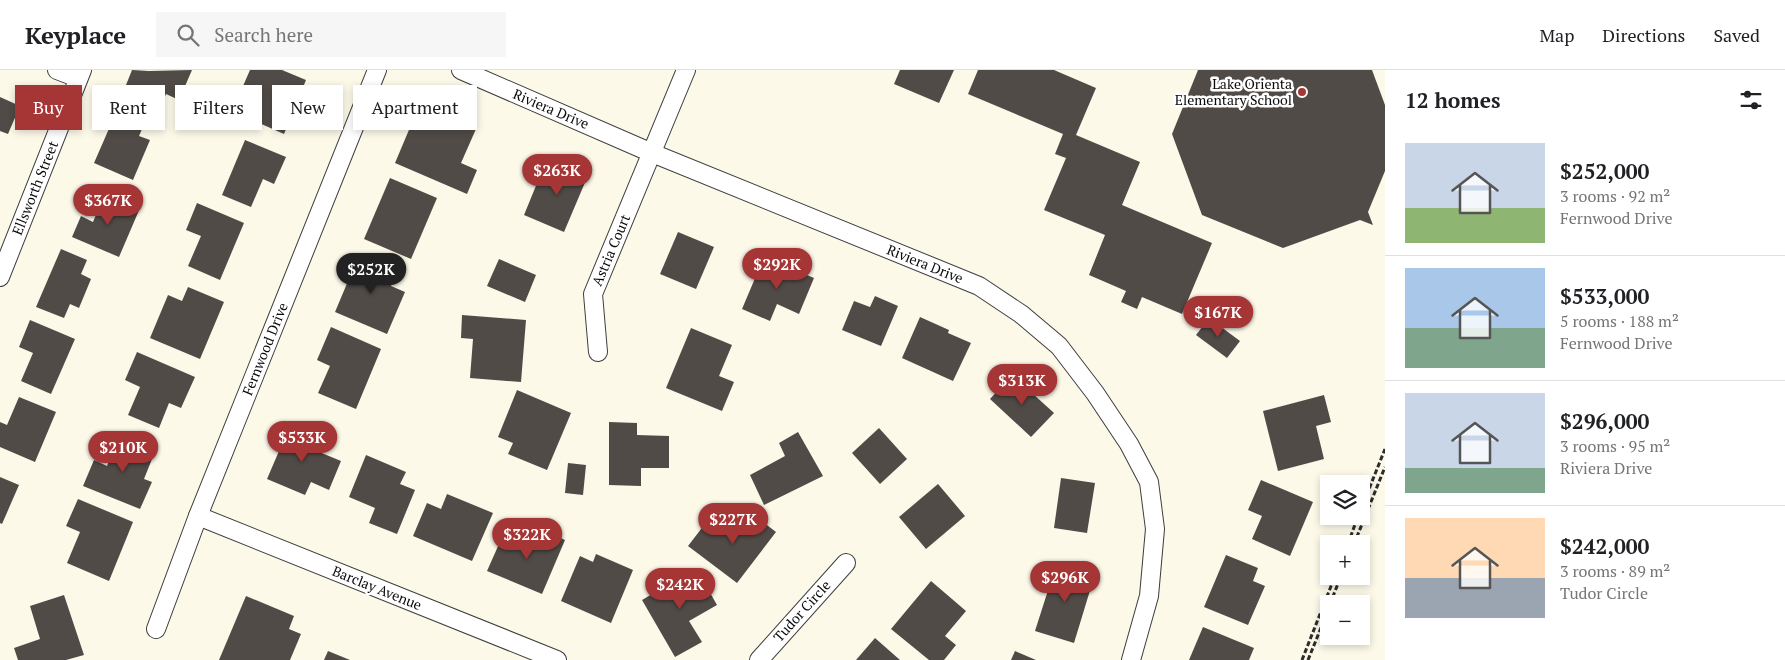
<!DOCTYPE html>
<html lang="en">
<head>
<meta charset="utf-8">
<style>
	body { margin:0; font-family:"PT Serif",serif; background:#f6f6f6; color:#202124; height:100vh; display:flex; flex-direction:column; font-size:19px; white-space:nowrap }
	* { box-sizing:border-box; margin:0 }
	p { font-size:16px; color:#757577 }
	.icon { flex:none; width:28px; height:28px; fill:none; stroke:currentColor; stroke-width:2; stroke-linecap:round; stroke-linejoin:round }
	.map { position:relative; flex:1; overflow:hidden }
	.sheet { display:flex; flex-direction:column; background:#fff; width:400px }
	.sheet>* { flex:none }
	.guide { position:absolute; left:15px; top:15px; width:475px; height:45px; display:flex; gap:10px }
	.buttons { position:absolute; left:1320px; top:405px; display:grid; gap:10px }
	.buttons a { display:grid; place-items:center; width:50px; height:50px; border-radius:0px; background:#fff; box-shadow:0 2px 8px #0003; font-size:25px }
	.price { position:absolute; translate:-50% -42px; padding:0 11px; border-radius:18px; background:#a63536; color:#fff; font-size:16px; line-height:32px; filter:drop-shadow(0 1px 2px #0008) }
	.price::after { content:''; position:absolute; left:50%; top:30px; width:15px; height:11px; margin-left:-8px; background:inherit; clip-path:polygon(0 0,100% 0,50% 100%) }
	.price.active { background:#222; color:#fff }
	ul { padding:0; list-style:none }
	li { display:flex; align-items:center; gap:15px; height:125px; padding:0 20px }
	li+li { border-top:1px solid #e0e0e0 }
	li span { display:grid; place-items:center; flex:none; width:140px; height:100px; border-radius:0px; color:#555 }
	li>.icon { margin-inline-start:auto }
	span .icon { width:60px; height:60px; fill:#fffc; stroke-width:1 }
	li b { font-size:21px }
	h2 { display:flex; justify-content:space-between; align-items:center; height:60px; padding:0 20px; font-size:21px }
	.tag { padding:0 18px; border-radius:0px; background:#fff; box-shadow:0 2px 8px #0003; font-size:18px; line-height:45px }
	.tag.active { background:#a63536; color:#fff }
	header { display:flex; align-items:center; gap:30px; box-sizing:border-box; height:70px; padding:0 25px; background:#fff; border-bottom:1px solid #e0e0e0 }
	header strong { font-size:24px }
	nav { display:flex; gap:28px; margin-inline-start:auto; font-size:18px }
	.search { width:350px; height:45px; background:#f6f6f6; display:flex; align-items:center; gap:12px; box-sizing:border-box; padding:0 18px; border-radius:0px; color:#757577; font-size:19px }
	main { display:flex; flex:1; min-height:0 }
	.map>svg:first-child { display:block }
	.building { fill:#514b47 }
	.lines { fill:none; stroke-linecap:round; stroke-linejoin:round }
	.minor-casing { stroke:#3d3d3d; stroke-width:20 }
	.path { stroke:#2c2c2c; stroke-width:3; stroke-dasharray:5 2.5; stroke-linecap:butt }
	.minor { stroke:#fff; stroke-width:18 }
	.poi-dot { fill:#a63536; stroke:#fff; stroke-width:2 }
	.labels { text-anchor:middle; stroke-width:5; stroke-linejoin:round; paint-order:stroke }
	.poi-label { font-size:14px; fill:#0a0a0a; stroke:#fff; text-anchor:end }
	.street-label { font-size:14px; fill:#0a0a0a; stroke:#fff }
</style>
</head>
<body>
<header>
<strong>Keyplace</strong>
<div class="search"><svg class="icon" aria-label="search" viewBox="0 0 24 24"><circle cx="10" cy="10" r="6"/><path d="M15 15l6 6"/></svg>Search here</div>
<nav><a>Map</a><a>Directions</a><a>Saved</a></nav>
</header>
<main>
<div class="map">
<svg width="1385" height="590" viewBox="0 0 1385 590">
	<rect width="100%" height="100%" fill="#fcf9e9"/>
	<g class="building">
		<path d="M132 0 149 1 192 0 179 30 166 24 161 36 124 20Z"/>
		<path d="M250 0H282L306 10 284 64 250 49 254 39 236 32Z"/>
		<path d="M900 0H954L939 33 894 14Z"/>
		<path d="M978 0H1054L1096 18 1076 65 1140 92 1122 135 1212 173 1182 244 1142 227 1137 239 1121 232 1126 221 1089 205 1105 165 1044 140 1066 88 1055 84 1063 64 968 24Z"/>
		<path d="M1198 0H1372L1385 35V101L1368 142 1373 155 1360 150 1283 178 1202 145 1172 64Z"/>
		<path d="M0 27 20 36 8 64 0 61Z"/>
		<path d="M419 36 476 59 461 93 477 100 467 124 395 93Z"/>
		<path d="M118 38 146 50 139 66 150 70 133 110 94 93Z"/>
		<path d="M245 70 286 87 274 114 263 109 251 137 222 125Z"/>
		<path d="M561 91 589 103 564 162 524 145 542 101 554 106Z"/>
		<path d="M390 108 437 128 411 189 364 169Z"/>
		<path d="M105 123 140 138 119 187 72 167 81 146 93 152Z"/>
		<path d="M197 133 244 153 220 210 188 196 201 166 186 160Z"/>
		<path d="M678 162 714 177 696 219 660 204Z"/>
		<path d="M61 179 87 190 81 204 91 209 79 238 70 234 64 248 36 237Z"/>
		<path d="M359 185 397 201 391 216 405 222 387 264 335 242Z"/>
		<path d="M764 187 814 208 799 244 777 234 770 251 742 239Z"/>
		<path d="M499 189 536 205 525 232 487 216Z"/>
		<path d="M188 217 224 232 200 289 150 268 168 225 182 231Z"/>
		<path d="M875 226 898 236 881 276 842 260 854 231 870 237Z"/>
		<path d="M462 245 526 250 521 312 470 308 473 269 461 268Z"/>
		<path d="M920 247 949 260 948 263 971 273 953 311 902 288Z"/>
		<path d="M1209 248 1240 271 1227 288 1196 265Z"/>
		<path d="M30 250 75 269 51 324 21 311 33 283 19 277Z"/>
		<path d="M331 257 381 279 356 339 318 323 330 296 317 290Z"/>
		<path d="M691 258 732 275 719 306 734 312 722 341 666 318Z"/>
		<path d="M137 282 195 307 181 338 169 333 159 358 128 345 140 317 125 310Z"/>
		<path d="M1012 305 1054 343 1031 367 990 329Z"/>
		<path d="M517 320 571 343 547 400 508 384 513 373 498 367Z"/>
		<path d="M1324 325 1331 352 1316 356 1324 389 1278 401 1263 341Z"/>
		<path d="M19 327 56 342 35 392 0 377V352L7 355Z"/>
		<path d="M609 352 637 353V365L669 366V398H641V416L609 415Z"/>
		<path d="M291 353 318 365 312 379 341 391 329 420 311 412 305 425 267 409Z"/>
		<path d="M879 358 907 389 880 414 852 383Z"/>
		<path d="M798 362 823 406 764 435 750 405 785 386 779 373Z"/>
		<path d="M120 364 156 379 144 409 152 412 140 439 83 416 94 390 107 396Z"/>
		<path d="M366 385 406 402 400 414 415 420 397 464 369 453 375 438 349 427Z"/>
		<path d="M568 393 586 395 583 425 565 423Z"/>
		<path d="M0 407 19 415 2 454 0 453Z"/>
		<path d="M1061 408 1095 413 1087 463 1054 458Z"/>
		<path d="M1261 410 1313 432 1290 486 1252 469 1262 446 1248 440Z"/>
		<path d="M938 414 965 446 926 479 899 447Z"/>
		<path d="M447 424 493 443 472 491 413 466 427 433 441 439Z"/>
		<path d="M78 429 133 452 109 511 67 493 80 462 66 456Z"/>
		<path d="M751 443 776 462 737 513 688 476 708 450 722 461 733 446 743 454Z"/>
		<path d="M539 459 565 470 542 524 487 501 503 465 531 477Z"/>
		<path d="M596 484 633 500 611 553 561 531 580 486 593 492Z"/>
		<path d="M1226 485 1258 498 1253 511 1265 516 1248 555 1204 537Z"/>
		<path d="M1057 492 1095 504 1074 573 1035 561Z"/>
		<path d="M696 498 717 535 689 551 702 572 675 587 642 530Z"/>
		<path d="M931 511 966 541 945 566 956 575 944 590H929L891 559Z"/>
		<path d="M64 525 84 585 66 590H18L14 578 40 569 30 536Z"/>
		<path d="M246 526 294 546 289 559 301 564 290 590H219Z"/>
		<path d="M1203 557 1254 578 1249 590H1189Z"/>
		<path d="M875 568 900 590H856Z"/>
		<path d="M328 581 350 590H324Z"/>
		<path d="M1015 581 1036 590H1011Z"/>
	</g>
	<g class="lines">
		<defs>
			<g id="minor">
				<path d="M57 0 78 8"/>
				<path d="M461 0 652 83 979 216 1021 244 1059 276 1095 323 1129 374 1149 412 1155 459 1149 526 1131 590"/>
				<path d="M0 207 82 0"/>
				<path d="M598 282 593 224 686 0"/>
				<path d="M198 446 557 590"/>
				<path d="M156 559 198 446 377 0"/>
				<path d="M759 590 846 493"/>
			</g>
		</defs>
		<use href="#minor" class="minor-casing"/>
		<g class="path">
			<path d="M1361 439 1385 379"/>
			<path d="M1348 474 1358 446"/>
			<path d="M1354 474 1385 397"/>
			<path d="M1330 534 1341 506"/>
			<path d="M1302 590 1335 506"/>
			<path d="M1308 590 1329 538"/>
		</g>
		<use href="#minor" class="minor"/>
	</g>
	<circle class="poi-dot" cx="1302" cy="22" r="5"/>
	<g class="labels">
		<g class="poi-label">
			<text x="1292" y="19">Lake Orienta<tspan x="1292" dy="16">Elementary School</tspan></text>
		</g>
		<g class="street-label">
			<text transform="translate(551 39) rotate(23)" y="5">Riviera Drive</text>
			<text transform="translate(35 118) rotate(-68)" y="5">Ellsworth Street</text>
			<text transform="translate(611 180) rotate(-67)" y="5">Astria Court</text>
			<text transform="translate(925 194) rotate(22)" y="5">Riviera Drive</text>
			<text transform="translate(265 279) rotate(-68)" y="5">Fernwood Drive</text>
			<text transform="translate(377 518) rotate(22)" y="5">Barclay Avenue</text>
			<text transform="translate(802 541) rotate(-48)" y="5">Tudor Circle</text>
		</g>
	</g>
</svg>
<div class="buttons">
<a><svg class="icon" aria-label="layers" viewBox="0 0 24 24"><path d="M12 4l9 5-9 5-9-5zM3 14l9 5 9-5"/></svg></a>
<a>+</a>
<a>−</a>
</div>
<b class="price" style="left:557px;top:126px">$263K</b>
<b class="price" style="left:108px;top:156px">$367K</b>
<b class="price" style="left:777px;top:220px">$292K</b>
<b class="price active" style="left:371px;top:225px">$252K</b>
<b class="price" style="left:1218px;top:268px">$167K</b>
<b class="price" style="left:1022px;top:336px">$313K</b>
<b class="price" style="left:302px;top:393px">$533K</b>
<b class="price" style="left:123px;top:403px">$210K</b>
<b class="price" style="left:733px;top:475px">$227K</b>
<b class="price" style="left:527px;top:490px">$322K</b>
<b class="price" style="left:1065px;top:533px">$296K</b>
<b class="price" style="left:680px;top:540px">$242K</b>
<div class="guide">
<a class="tag active">Buy</a>
<a class="tag">Rent</a>
<a class="tag">Filters</a>
<a class="tag">New</a>
<a class="tag">Apartment</a>
</div>
</div>
<section class="sheet">
<h2>12 homes<svg class="icon" aria-label="filters" viewBox="0 0 24 24"><path d="M4 7h16M4 17h16"/><circle cx="9" cy="7" r="2"/><circle cx="15" cy="17" r="2"/></svg></h2>
<ul>
<li><span style="background:linear-gradient(#c9d6e8 65%,#8fb573 0)"><svg class="icon" aria-label="home" viewBox="0 0 24 24"><path d="M3 11l9-7 9 7M6 9v11h12V9"/></svg></span><div><b>$252,000</b><p>3 rooms · 92 m²</p><p>Fernwood Drive</p></div></li>
<li><span style="background:linear-gradient(#a9c7e8 60%,#7fa58c 0)"><svg class="icon" aria-label="home" viewBox="0 0 24 24"><path d="M3 11l9-7 9 7M6 9v11h12V9"/></svg></span><div><b>$533,000</b><p>5 rooms · 188 m²</p><p>Fernwood Drive</p></div></li>
<li><span style="background:linear-gradient(#c9d6e8 75%,#7fa58c 0)"><svg class="icon" aria-label="home" viewBox="0 0 24 24"><path d="M3 11l9-7 9 7M6 9v11h12V9"/></svg></span><div><b>$296,000</b><p>3 rooms · 95 m²</p><p>Riviera Drive</p></div></li>
<li><span style="background:linear-gradient(#ffd9b3 60%,#9aa5b1 0)"><svg class="icon" aria-label="home" viewBox="0 0 24 24"><path d="M3 11l9-7 9 7M6 9v11h12V9"/></svg></span><div><b>$242,000</b><p>3 rooms · 89 m²</p><p>Tudor Circle</p></div></li>
</ul>
</section>
</main>
</body>
</html>
